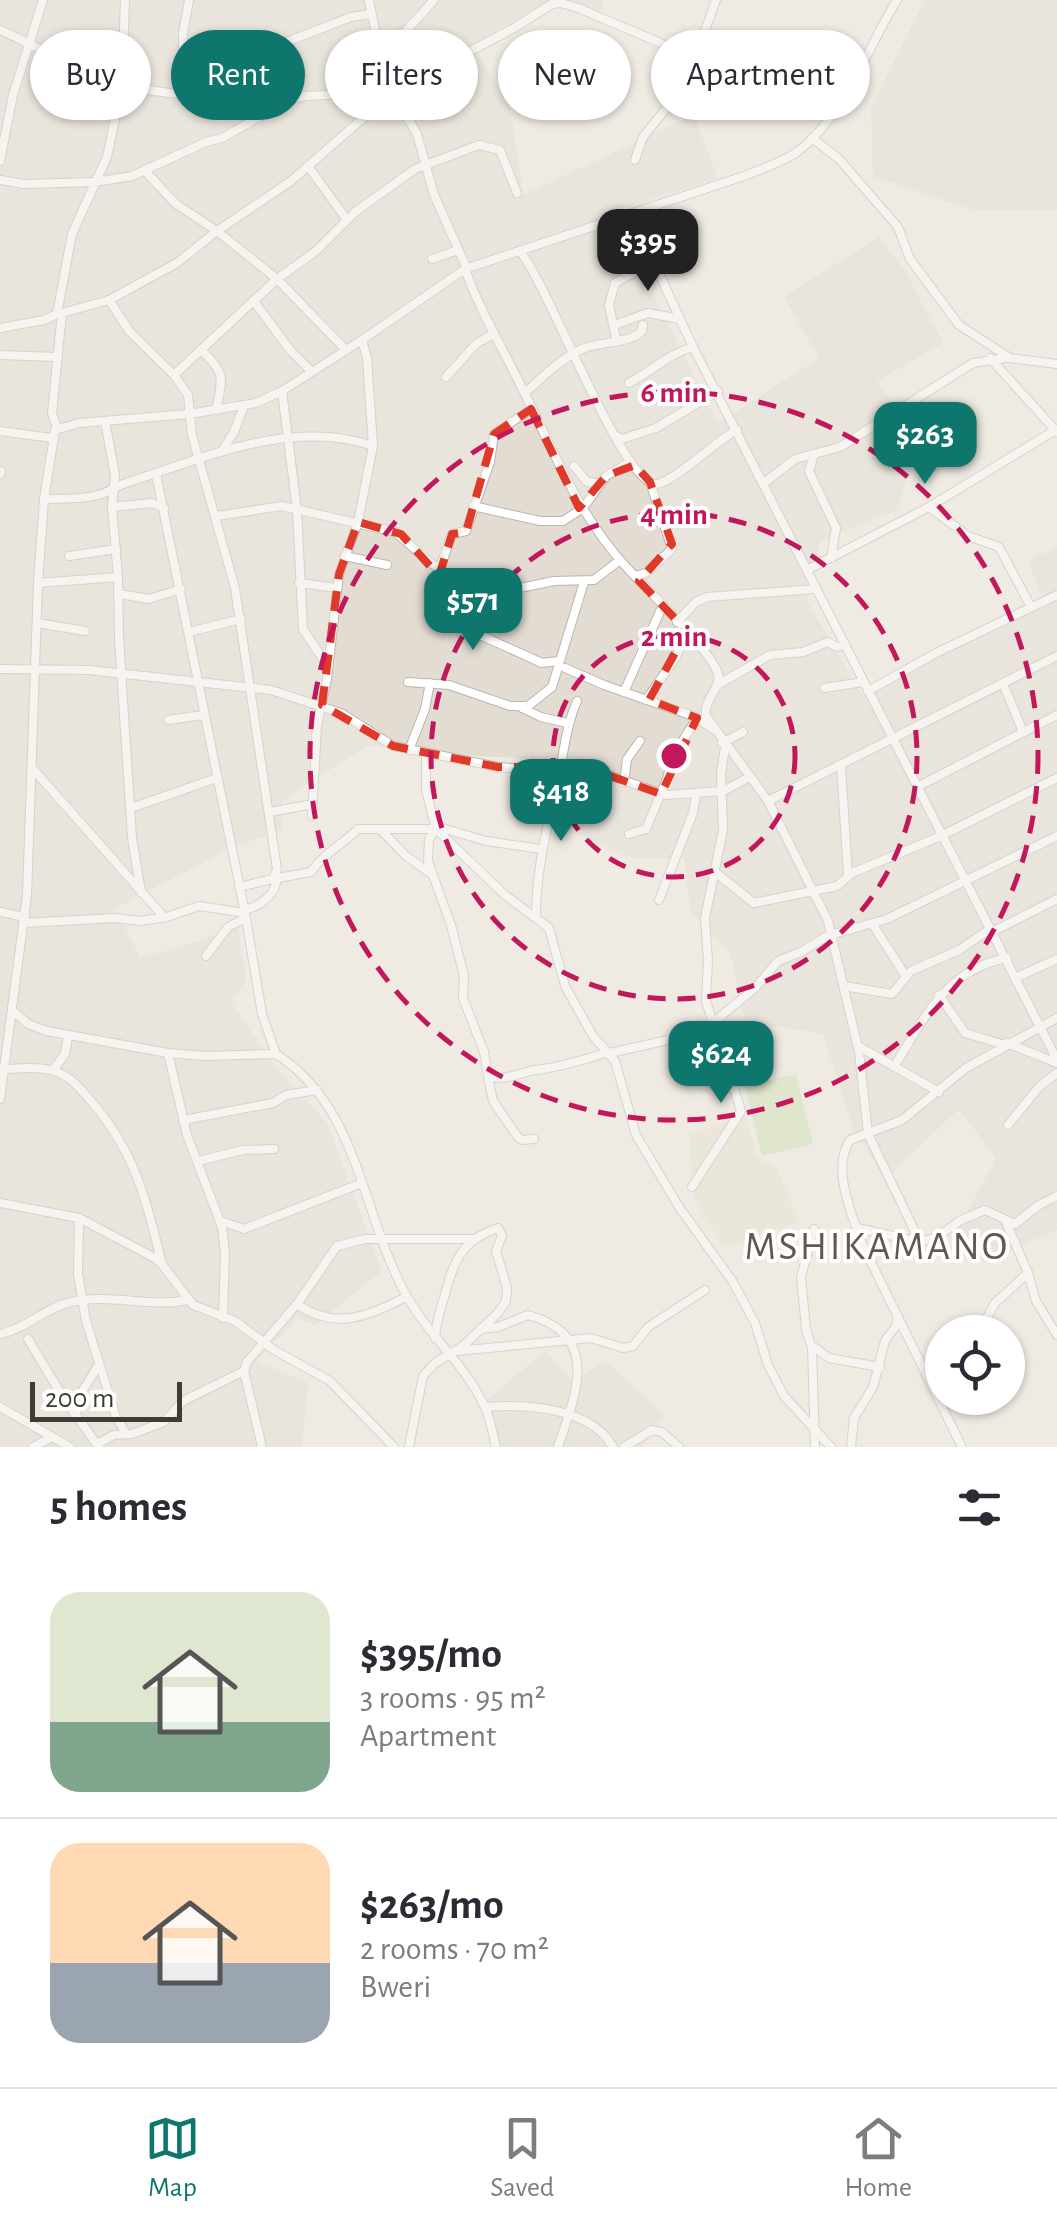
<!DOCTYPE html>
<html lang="en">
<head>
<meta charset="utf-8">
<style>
	body { margin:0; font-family:"Alegreya Sans",sans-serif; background:#f7f7f7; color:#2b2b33; height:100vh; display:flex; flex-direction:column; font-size:38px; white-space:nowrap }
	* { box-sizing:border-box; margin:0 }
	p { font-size:32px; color:#7c7c81 }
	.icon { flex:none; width:55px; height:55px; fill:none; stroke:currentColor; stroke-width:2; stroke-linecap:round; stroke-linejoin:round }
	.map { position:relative; height:1447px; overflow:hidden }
	.drawer { display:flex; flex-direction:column; background:#fff; flex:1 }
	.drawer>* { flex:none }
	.hud { position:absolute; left:30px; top:30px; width:998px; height:90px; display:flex; gap:20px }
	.buttons { position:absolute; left:925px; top:1315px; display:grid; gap:20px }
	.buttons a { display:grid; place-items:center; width:100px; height:100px; border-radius:50%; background:#fff; box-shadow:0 2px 8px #0004; font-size:50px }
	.scale { position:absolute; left:30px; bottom:25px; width:152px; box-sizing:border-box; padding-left:10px; border:5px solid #403b34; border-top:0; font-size:28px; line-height:35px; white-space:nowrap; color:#403b34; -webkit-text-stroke:8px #fff; paint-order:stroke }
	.price { position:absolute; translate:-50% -85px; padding:0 22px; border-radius:20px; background:#0f766e; color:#fff; font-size:32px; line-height:65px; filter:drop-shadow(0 2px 5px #0008) }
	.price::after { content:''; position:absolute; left:50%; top:60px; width:30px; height:22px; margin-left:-15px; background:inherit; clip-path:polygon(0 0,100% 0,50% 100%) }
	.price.on { background:#222; color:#fff }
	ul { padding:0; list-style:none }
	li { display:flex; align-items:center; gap:30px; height:250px; padding:0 50px }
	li+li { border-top:2px solid #e1e1e2 }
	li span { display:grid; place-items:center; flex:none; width:280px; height:200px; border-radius:30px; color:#555 }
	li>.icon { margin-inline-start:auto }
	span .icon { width:120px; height:120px; fill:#fffc; stroke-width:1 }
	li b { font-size:42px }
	h2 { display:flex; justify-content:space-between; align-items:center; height:120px; padding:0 50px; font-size:42px }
	.chip { padding:0 35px; border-radius:45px; background:#fff; box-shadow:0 2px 8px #0004; font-size:35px; line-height:90px }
	.chip.on { background:#0f766e; color:#fff }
	.tab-bar { display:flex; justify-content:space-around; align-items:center; height:140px; border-top:2px solid #e1e1e2; background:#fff; font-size:28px; color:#7c7c81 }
	.tab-bar a { display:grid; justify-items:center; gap:5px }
	.tab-bar .on { color:#0f766e }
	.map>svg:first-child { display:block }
	.residential { fill:#e3dcd2 }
	.industrial { fill:#e1ddd8 }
	.education { fill:#e7dfcf }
	.green { fill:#cddfb0 }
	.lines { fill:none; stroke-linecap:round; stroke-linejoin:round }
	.minor-casing { stroke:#bcb5aa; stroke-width:10 }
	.minor { stroke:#fff; stroke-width:8 }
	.marked { fill:none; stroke:#e0392a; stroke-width:8; stroke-dasharray:20 12; stroke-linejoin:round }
	.ring { fill:none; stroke:#c2185b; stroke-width:5; stroke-dasharray:18 12 }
	.labels { text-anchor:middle; stroke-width:8; stroke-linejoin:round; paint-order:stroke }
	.quarter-label { font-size:40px; letter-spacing:2.5px; fill:#62584d; stroke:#fff }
	.centre { fill:#c2185b; stroke:#fff; stroke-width:5 }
	.ring-label { font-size:30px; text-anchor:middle; font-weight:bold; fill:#c2185b; stroke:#fff; stroke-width:8; stroke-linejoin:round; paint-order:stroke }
</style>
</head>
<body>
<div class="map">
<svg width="1057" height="1447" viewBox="0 0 1057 1447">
	<rect width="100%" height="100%" fill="#efebe3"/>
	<g class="residential">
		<path d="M0 0H604L600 13 547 2 473 44 511 110 523 195 694 115 718 179 611 211 718 423 819 358 784 297 879 237 905 271 943 343 877 381 919 446 896 510 820 542 807 601 862 695 1044 602 1028 560 1057 547V1230L984 1262 960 1227 996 1158 959 1109 885 1179 854 1131 823 1034 745 1021 731 955 690 910 684 858 637 859 575 834 587 762 443 754 368 745 282 801 281 830 232 848 115 908 140 957 181 947 238 927 246 980 231 1002 272 1063 327 1123 382 1271 315 1325 298 1318 256 1361 308 1383 302 1447H0Z"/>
		<path d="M545 1351 573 1381 606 1361 664 1415 643 1447H501L485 1402Z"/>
	</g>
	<path class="industrial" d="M925 0H1057V210L970 209 873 176 871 108Z"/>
	<path class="education" d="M745 1115 757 1157 777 1169 799 1222 723 1248 694 1197 689 1135Z"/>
	<path class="green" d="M796 1074 813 1144 762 1156 745 1086Z"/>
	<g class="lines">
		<defs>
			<g id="minor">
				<path d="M369 0C372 21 389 78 385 93"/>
				<path d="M0 30C44 49 71 71 121 69"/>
				<path d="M376 43 405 32 434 0"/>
				<path d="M183 76 232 63 351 17 371 14"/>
				<path d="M122 86C192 97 225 103 295 80"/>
				<path d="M179 94 183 76V33L189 0"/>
				<path d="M812 138 839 159 898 227 910 259 959 325 1010 358 1057 364"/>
				<path d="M635 160 643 137 677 95 691 70 716 0"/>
				<path d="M0 161 13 95 43 0"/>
				<path d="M308 166 347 220"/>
				<path d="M145 171 176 204 217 231 277 279 346 350"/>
				<path d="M0 180 24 184 95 182 132 176 206 142 222 138 291 99 305 96 393 92 417 134 434 195 467 269"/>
				<path d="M631 213 693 347 1057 1060"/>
				<path d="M520 251C550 289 619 476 654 484 669 487 719 438 737 430"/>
				<path d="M432 259 458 250"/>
				<path d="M465 269C480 311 502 347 521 386 554 451 578 516 629 570 647 589 713 653 718 674 721 690 703 699 706 716L768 801 828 921 859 1052 868 1134 920 1242"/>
				<path d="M109 300 130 332 174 375 188 395 192 435 235 588 277 869 273 879 239 887"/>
				<path d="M255 303 290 350 311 371"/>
				<path d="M62 313 109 300 177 263 217 231 291 181 393 92 514 28 552 4 561 3 578 8 682 52H695"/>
				<path d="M614 325 648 313 680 319"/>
				<path d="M0 328 44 320 57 314"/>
				<path d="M616 339 609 305 615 283 653 262"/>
				<path d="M203 352C227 374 222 380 216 410"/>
				<path d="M0 355 57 357"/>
				<path d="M990 358 1057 432"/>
				<path d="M174 375 277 279 316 251 355 212 415 169 479 145 500 150 517 193"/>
				<path d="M446 377 477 343 492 335"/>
				<path d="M629 383C652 371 668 354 693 347"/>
				<path d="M282 391 297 510 303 629 328 667"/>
				<path d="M525 393C541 378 562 358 582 349 600 341 629 344 642 331L643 325"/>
				<path d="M105 421 115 475 112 507 118 577 119 638 132 838 141 892"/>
				<path d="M57 428 52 413 62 313 57 314 72 234 107 157 115 119 122 86 125 0"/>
				<path d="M0 431 52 438"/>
				<path d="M616 436 622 439 656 428 718 391"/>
				<path d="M222 451 234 432 244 406"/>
				<path d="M814 454 809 471 836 528 831 558"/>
				<path d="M574 466 587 482 598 483"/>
				<path d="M0 474 1 471"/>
				<path d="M156 474 245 913 262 1014 276 1054"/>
				<path d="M764 483 795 459 840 447 973 363 1006 358"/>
				<path d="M44 499C61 498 81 500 98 495 108 493 116 486 126 483 204 458 292 418 373 446"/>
				<path d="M473 506 540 521H563L583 508 606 476 630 462"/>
				<path d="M112 507 152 503 164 508"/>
				<path d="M929 507 968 536 999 547 1031 607"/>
				<path d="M217 516 282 506 395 532 431 563 476 593H496L554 581 594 580 620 560"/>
				<path d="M69 556 116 549"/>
				<path d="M345 556 387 565"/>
				<path d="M440 568 452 534 466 531 490 462 494 434 531 409"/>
				<path d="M807 570 929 507 1057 429"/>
				<path d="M635 576 646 573 672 549 650 482"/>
				<path d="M38 583 118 577"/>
				<path d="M299 583 337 588"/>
				<path d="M476 593 475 626 480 635 542 663 559 661"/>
				<path d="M119 594 149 599 181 589"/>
				<path d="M677 622 696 602 707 597 816 589"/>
				<path d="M37 623 85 631"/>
				<path d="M189 632 241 619"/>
				<path d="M565 668 604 685 693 716 713 729"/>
				<path d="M0 669 89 670 271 690 341 713 393 746 498 767 539 770 585 767 666 795 723 791 750 777"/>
				<path d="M408 682 449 685 510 706H528L552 687 584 582"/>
				<path d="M1003 683 1023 732"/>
				<path d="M717 685 770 655 803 652 828 642 837 647 844 645"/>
				<path d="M824 688 863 682"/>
				<path d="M868 691 936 653 1057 595"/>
				<path d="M624 692 662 607"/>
				<path d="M646 700 676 657 687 631"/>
				<path d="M522 708 541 717 567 723"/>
				<path d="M168 720 204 715"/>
				<path d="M722 743 743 732"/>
				<path d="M409 750 425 709 430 683"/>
				<path d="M426 754V790L436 829 505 895 549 928 565 986 593 1036 615 1061 636 1135 679 1207 733 1282 755 1323 768 1365 784 1396 831 1447"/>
				<path d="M841 766 848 876"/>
				<path d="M33 769 164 917"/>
				<path d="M624 782 627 759 640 741"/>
				<path d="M917 787 1057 715"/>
				<path d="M768 801 1057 656"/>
				<path d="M131 808 217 778"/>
				<path d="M270 812 313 804"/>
				<path d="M312 816 317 725 327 679 339 574 358 522 373 446 367 358 362 340"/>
				<path d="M435 826 486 841 541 849"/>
				<path d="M381 830 406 856 430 873"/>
				<path d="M629 834 646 829 667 779 673 756 697 718"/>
				<path d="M716 873 754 903 837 886 852 873 941 836 1057 778"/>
				<path d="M278 878 311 872C324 853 343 844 358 829H436L429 839 428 861 451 925 464 976 463 998 484 1052 488 1076C508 1082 518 1072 536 1070 561 1067 584 1060 608 1052"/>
				<path d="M659 900 693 813 696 795"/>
				<path d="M244 910C261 906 276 895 277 877"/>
				<path d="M0 912 25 917"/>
				<path d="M536 916C536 864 550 819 560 769 565 745 567 724 577 701"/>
				<path d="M24 923 115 918 140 921 167 917 199 906 245 913"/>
				<path d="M873 925 905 975"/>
				<path d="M992 932 1057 899"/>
				<path d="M206 956 228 927 246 918"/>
				<path d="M1015 978 1057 959"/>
				<path d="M844 986 892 994 911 971 959 950 990 929"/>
				<path d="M939 995 965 1033 1005 1045"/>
				<path d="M14 1012 28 1024 47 1031 168 1053 205 1056 276 1054C359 1107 361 1211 404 1291 426 1334 468 1366 486 1410 491 1422 493 1435 496 1447"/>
				<path d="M1007 1043 1057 1063"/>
				<path d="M858 1046 939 1092"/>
				<path d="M168 1053 187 1135 222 1227 225 1253 223 1318"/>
				<path d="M610 1053 668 1040 709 1026 756 987 778 961 801 952 827 936 887 919 1057 836"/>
				<path d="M894 1067C923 1020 946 969 1007 958"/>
				<path d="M0 1070C17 1068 38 1066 54 1071 69 1075 80 1088 90 1100 133 1148 147 1200 161 1261"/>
				<path d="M53 1070 65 1054 68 1036"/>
				<path d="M488 1076 493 1101 517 1136 522 1140 534 1139"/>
				<path d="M0 1099 27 895 38 583 44 499 55 430 79 423 189 414 256 403 282 391 362 340 465 269 747 175C763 168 783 162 797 152 844 117 867 48 897 0"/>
				<path d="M183 1120 273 1103 286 1095 317 1090"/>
				<path d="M1008 1125 1039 1087 1057 1073"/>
				<path d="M198 1161 243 1150 274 1149"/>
				<path d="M692 1187 741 1111 734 1088 719 1066V1044L706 1001 708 960 705 918 723 830 721 774 725 747"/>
				<path d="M0 1203 79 1218 153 1257 161 1263 193 1305 235 1321 274 1350 330 1381 394 1447"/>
				<path d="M79 1218 78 1274 86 1321 116 1417 126 1433"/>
				<path d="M220 1221 244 1229 362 1183"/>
				<path d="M1006 1222 1028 1273 1036 1301 1057 1335"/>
				<path d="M857 1228 920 1242 937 1237 961 1220 985 1210 1015 1224 1039 1205 1057 1196"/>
				<path d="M814 1229 801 1277 806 1329 811 1345 829 1358 880 1367"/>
				<path d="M297 1304C335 1331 368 1316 406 1297"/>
				<path d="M480 1329 498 1327 528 1315C603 1335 575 1396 558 1447"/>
				<path d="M979 1332 995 1303 1028 1273"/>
				<path d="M0 1334C26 1329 46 1307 71 1302 112 1293 149 1308 188 1300"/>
				<path d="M28 1339 64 1399 99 1447"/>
				<path d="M812 1347 815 1447"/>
				<path d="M457 1351 591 1338 623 1348 633 1346 648 1327 705 1290"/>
				<path d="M244 1371 262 1447"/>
				<path d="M0 1407 70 1447"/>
				<path d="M485 1407C525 1404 591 1407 613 1447"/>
				<path d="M76 1415 80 1395 98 1366"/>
				<path d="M97 1444 114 1435 132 1434 164 1422 183 1401 244 1371 247 1362 297 1304 337 1246 365 1239H474"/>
				<path d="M33 1447 52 1437"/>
				<path d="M409 1447 423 1376 435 1363 463 1346 498 1313 506 1301 507 1288 496 1251 502 1236 498 1228C464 1239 454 1259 446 1291 441 1308 436 1320 435 1338"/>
				<path d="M624 1447 652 1430 662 1432 679 1447"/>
				<path d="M851 1447 854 1418 873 1387 885 1341 896 1326 898 1316"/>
				<path d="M962 1447 862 1244C852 1214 831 1169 850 1140L902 1120 966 1068 1057 1018"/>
			</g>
		</defs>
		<use href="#minor" class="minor-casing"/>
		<use href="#minor" class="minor"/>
	</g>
	<path d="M0 0H1057V1447H0ZM531 409 579 508 606 476 635 465 650 482 672 544 639 581 687 631 649 700 697 718 661 794 585 767H498L393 746 322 705 339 574 358 522 401 534 439 576 452 534 466 532 494 434Z" fill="#efebe3" fill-opacity=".55" fill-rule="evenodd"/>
	<path class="marked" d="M531 409 579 508 606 476 635 465 650 482 672 544 639 581 687 631 649 700 697 718 661 794 585 767H498L393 746 322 705 339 574 358 522 401 534 439 576 452 534 466 532 494 434Z"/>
	<g class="ring">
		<circle cx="674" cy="756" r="121"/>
		<circle cx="674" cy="756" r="243"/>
		<circle cx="674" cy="756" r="364"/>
	</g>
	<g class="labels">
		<g class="quarter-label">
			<text x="877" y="1259">MSHIKAMANO</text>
		</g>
	</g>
	<circle cx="674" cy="756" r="15" class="centre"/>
	<g class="ring-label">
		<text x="674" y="402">6 min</text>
		<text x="674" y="524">4 min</text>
		<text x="674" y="646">2 min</text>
	</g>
</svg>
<div class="buttons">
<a><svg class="icon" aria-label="locate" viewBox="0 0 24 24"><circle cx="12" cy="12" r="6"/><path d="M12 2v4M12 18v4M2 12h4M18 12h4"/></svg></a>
</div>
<div class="scale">200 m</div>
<b class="price on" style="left:648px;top:294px">$395</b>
<b class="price" style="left:925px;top:487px">$263</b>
<b class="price" style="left:473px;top:653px">$571</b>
<b class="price" style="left:561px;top:844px">$418</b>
<b class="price" style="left:721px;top:1106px">$624</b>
<div class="hud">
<a class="chip">Buy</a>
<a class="chip on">Rent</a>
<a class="chip">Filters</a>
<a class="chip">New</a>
<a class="chip">Apartment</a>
</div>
</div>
<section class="drawer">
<h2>5 homes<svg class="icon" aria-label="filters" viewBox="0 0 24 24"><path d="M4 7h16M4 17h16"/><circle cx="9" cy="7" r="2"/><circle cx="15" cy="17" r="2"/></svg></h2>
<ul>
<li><span style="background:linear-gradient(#dfe7d0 65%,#7fa58c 0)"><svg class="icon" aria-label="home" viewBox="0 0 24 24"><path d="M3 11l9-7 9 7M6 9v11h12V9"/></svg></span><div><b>$395/mo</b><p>3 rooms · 95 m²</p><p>Apartment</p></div></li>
<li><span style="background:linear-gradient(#ffd9b3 60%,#9aa5b1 0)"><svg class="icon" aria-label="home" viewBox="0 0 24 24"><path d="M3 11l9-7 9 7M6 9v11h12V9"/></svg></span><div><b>$263/mo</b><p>2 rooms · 70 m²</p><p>Bweri</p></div></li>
</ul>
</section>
<nav class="tab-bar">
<a class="on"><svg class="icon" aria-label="map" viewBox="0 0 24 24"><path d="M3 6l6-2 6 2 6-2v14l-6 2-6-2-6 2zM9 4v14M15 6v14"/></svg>Map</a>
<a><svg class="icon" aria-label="saved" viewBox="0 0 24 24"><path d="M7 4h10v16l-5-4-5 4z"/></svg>Saved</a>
<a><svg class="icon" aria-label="home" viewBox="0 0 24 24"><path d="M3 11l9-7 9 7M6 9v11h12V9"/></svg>Home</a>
</nav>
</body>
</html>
